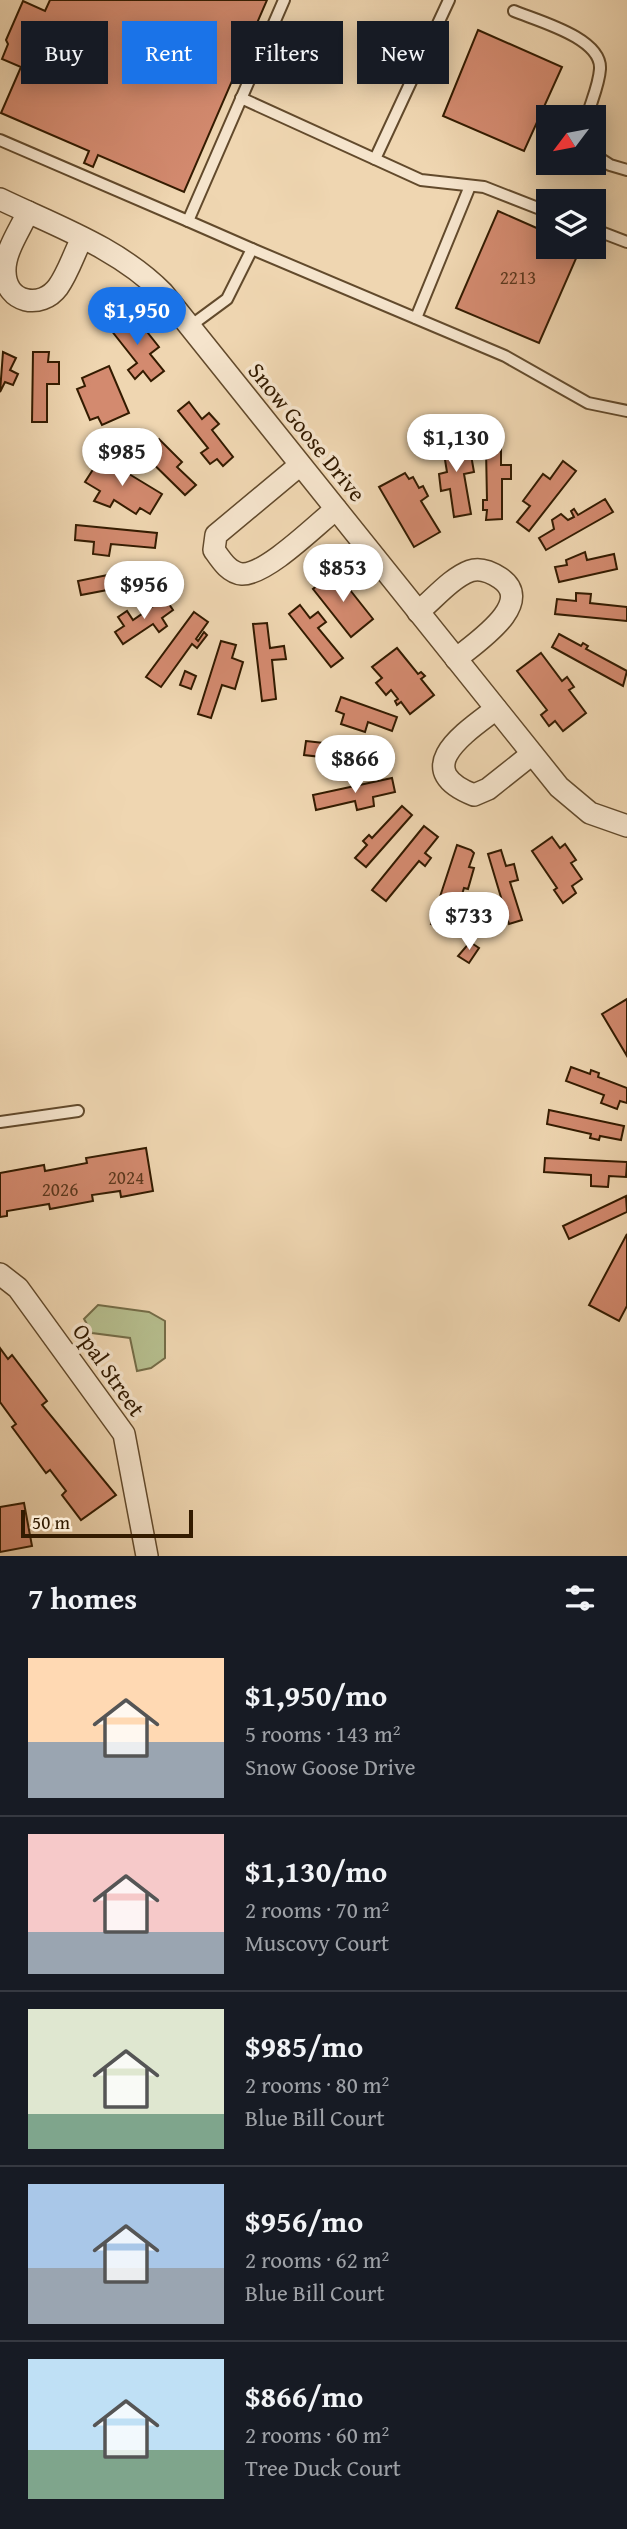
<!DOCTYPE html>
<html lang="en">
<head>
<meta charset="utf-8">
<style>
	body { margin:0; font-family:"Gentium Book Plus",serif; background:#20242c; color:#f1f3f6; height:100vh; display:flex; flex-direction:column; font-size:26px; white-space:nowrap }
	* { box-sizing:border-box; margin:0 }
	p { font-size:23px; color:#9ea1a6 }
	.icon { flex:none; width:38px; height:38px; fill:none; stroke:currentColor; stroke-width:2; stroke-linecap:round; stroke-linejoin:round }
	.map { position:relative; height:1556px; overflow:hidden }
	.panel { display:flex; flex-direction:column; background:#171b24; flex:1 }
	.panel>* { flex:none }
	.banner { position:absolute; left:21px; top:21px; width:586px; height:63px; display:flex; gap:14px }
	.needle { width:46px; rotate:238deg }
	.tools { position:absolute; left:536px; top:105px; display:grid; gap:14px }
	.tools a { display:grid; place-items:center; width:70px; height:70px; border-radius:0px; background:#171b24; box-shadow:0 4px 18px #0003; font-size:35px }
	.scale { position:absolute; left:21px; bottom:18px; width:172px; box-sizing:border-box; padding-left:7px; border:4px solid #331b00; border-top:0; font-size:19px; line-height:24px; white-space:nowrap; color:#331b00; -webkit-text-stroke:5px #f5e4cc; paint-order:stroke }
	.price { position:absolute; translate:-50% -60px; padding:0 16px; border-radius:24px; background:#fff; color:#222; font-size:23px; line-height:46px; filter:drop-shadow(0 2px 4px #0008) }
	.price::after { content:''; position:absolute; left:50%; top:42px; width:21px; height:16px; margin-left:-10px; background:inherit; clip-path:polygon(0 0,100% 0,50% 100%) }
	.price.active { background:#1a73e8; color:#fff }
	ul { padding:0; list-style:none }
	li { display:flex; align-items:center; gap:21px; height:175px; padding:0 28px }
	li+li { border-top:2px solid #363941 }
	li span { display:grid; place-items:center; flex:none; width:196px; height:140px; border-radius:0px; color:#555 }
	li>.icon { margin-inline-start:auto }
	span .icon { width:84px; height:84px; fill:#fffc; stroke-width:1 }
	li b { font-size:30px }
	h2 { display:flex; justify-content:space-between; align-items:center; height:84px; padding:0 28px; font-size:30px }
	.chip { padding:0 24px; border-radius:0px; background:#171b24; box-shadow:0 4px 18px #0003; font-size:24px; line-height:63px }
	.chip.active { background:#1a73e8; color:#fff }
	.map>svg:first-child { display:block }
	.green { fill:#b6be8e; stroke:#746c47; stroke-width:2 }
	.building { fill:#d38a6f; stroke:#331b00; stroke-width:2 }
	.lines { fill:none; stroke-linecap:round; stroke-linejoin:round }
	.service-casing { stroke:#624a2c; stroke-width:14 }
	.minor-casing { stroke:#624a2c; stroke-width:24 }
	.service { stroke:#f5e4cc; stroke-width:10 }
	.minor { stroke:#f5e4cc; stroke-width:21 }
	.labels { text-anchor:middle; stroke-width:7; stroke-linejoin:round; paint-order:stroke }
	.number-label { font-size:19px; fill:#5b371c }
	.street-label { font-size:23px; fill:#331b00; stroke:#f5e4cc }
</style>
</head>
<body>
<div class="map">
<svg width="627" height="1556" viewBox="0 0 627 1556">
	<rect width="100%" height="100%" fill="#efd6b1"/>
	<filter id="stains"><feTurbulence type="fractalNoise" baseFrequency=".00286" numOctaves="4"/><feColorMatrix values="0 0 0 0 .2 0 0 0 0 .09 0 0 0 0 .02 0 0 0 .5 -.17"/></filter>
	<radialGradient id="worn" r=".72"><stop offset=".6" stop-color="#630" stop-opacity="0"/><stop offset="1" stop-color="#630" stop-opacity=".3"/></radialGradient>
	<path class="green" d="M98 1305 149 1312 165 1321V1358L151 1368 137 1371 130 1338 92 1333 84 1319Z"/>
	<g class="building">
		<path d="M50 0H267L184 192 98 155 93 167 84 163 89 151 1 113 21 67 2 59 8 44 6 40 23 1 45 11Z"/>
		<path d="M478 30 562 67 524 151 443 116Z"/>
		<path d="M498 211 548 233V247H581L539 343 456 308Z"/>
		<path d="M120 315 127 325 136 318 159 347 150 354 164 371 151 381 143 371 135 379 128 370 137 363 107 325Z"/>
		<path d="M3 352 16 358 10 370 18 374 13 385 5 382 0 392Z"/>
		<path d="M33 352H49L48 362H59V384H47V422H32Z"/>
		<path d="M109 366 129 413 102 425 98 417 90 420 77 389 85 386 82 378Z"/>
		<path d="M189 402 202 419 209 413 219 424 212 430 233 457 223 466 217 459 210 464 201 453 208 448 178 411Z"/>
		<path d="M141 430 154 443 159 439 182 462 177 467 196 485 185 495 130 441Z"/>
		<path d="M458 433 462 457 471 455 474 472 464 474 471 514 454 517 450 489 441 491 439 474 447 472 441 435Z"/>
		<path d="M436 441 439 454 426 456 424 443Z"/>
		<path d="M486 449H501V465H511V479H502V519L486 520 487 510H483V500H487Z"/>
		<path d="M101 457 162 494 150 514 140 508 136 514 114 500 110 507 94 501 100 491 85 482Z"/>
		<path d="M563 461 576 471 529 531 517 522 530 506 523 501 543 474 550 479Z"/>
		<path d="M405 473 409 479 413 477 419 488 423 486 428 496 421 501 440 532 414 547 379 487Z"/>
		<path d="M605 499 613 512 546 550 539 538 554 529 552 520 561 514 568 520 574 517 571 511 574 509 578 515Z"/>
		<path d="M76 525 157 533 155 548 111 544 109 556 93 554 94 542 75 540Z"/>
		<path d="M585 552 587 560 614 554 617 569 559 582 555 567 567 565 566 560Z"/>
		<path d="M157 565 160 580 81 595 78 581Z"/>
		<path d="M335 571 373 619 351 637 313 589Z"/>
		<path d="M576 593 591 594 590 603 627 607V621L555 614 557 599 576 601Z"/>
		<path d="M165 598 173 610 162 618 167 626 159 632 153 624 123 644 115 632 124 626 118 617 127 611 133 620Z"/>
		<path d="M300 605 310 618 318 612 326 622 318 628 343 658 331 667 289 614Z"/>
		<path d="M194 612 208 622 196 639 198 641 204 632 207 635 197 648 192 644 161 687 146 677Z"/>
		<path d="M267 623 270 648 284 646 286 659 272 660 276 699 262 701 253 624Z"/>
		<path d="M559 634 581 646 583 643 588 646 586 649 627 671 623 686 552 647Z"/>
		<path d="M221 641 236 645 232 658 243 662 235 689 222 685 211 718 198 714Z"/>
		<path d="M397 648 418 674 421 672 425 676 421 679 434 695 410 714 401 702 397 705 395 701 398 699 391 690 386 695 376 683 382 678 372 667Z"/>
		<path d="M541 653 562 681 567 677 574 687 569 690 586 713 563 731 555 721 549 726 541 715 547 710 517 671Z"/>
		<path d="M185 671 196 676 191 689 180 685Z"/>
		<path d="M341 697 397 717 392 731 368 722 365 732 341 724 344 714 336 711Z"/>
		<path d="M306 741 386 750 384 765 358 761 357 769 347 768 348 760 304 755Z"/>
		<path d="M392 778 395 792 373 797 374 806 357 810 355 801 316 810 313 795Z"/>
		<path d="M402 806 412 815 366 867 355 858 367 845 363 841 369 835 372 838Z"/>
		<path d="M424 826 438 837 425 853 431 858 425 866 419 861 386 901 372 890Z"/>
		<path d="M552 837 560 848 565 844 576 860 571 863 582 879 572 886 576 893 563 903 554 890 557 888 532 851Z"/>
		<path d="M457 845 471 850 474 853 469 867 474 868 468 889 464 888 451 930 431 924Z"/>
		<path d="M501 850 506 866 514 864 518 880 510 882 522 920 509 924 488 854Z"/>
		<path d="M470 942 479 948 469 963 458 956Z"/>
		<path d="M627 999V1056L602 1014Z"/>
		<path d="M571 1067 590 1074 591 1070 599 1073 598 1077 627 1088V1103L620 1101 617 1109 601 1103 604 1095 566 1081Z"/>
		<path d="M549 1110 624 1126 621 1140 600 1136 599 1140 590 1138 591 1134 547 1124Z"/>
		<path d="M146 1148 153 1191 121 1197 120 1191 92 1195 93 1201 50 1209 49 1204 7 1211V1216L0 1217V1173L44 1165 45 1171 87 1163 86 1158Z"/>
		<path d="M545 1158 627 1162 626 1177 609 1176 608 1187 591 1186V1175L544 1172Z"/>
		<path d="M626 1196 627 1212 569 1239 563 1226Z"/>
		<path d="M627 1234V1306L619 1321 589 1305Z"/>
		<path d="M0 1348 8 1359 12 1355 47 1401 42 1405 116 1495 81 1520 62 1495 66 1491 50 1470 46 1473 12 1427 16 1424 0 1402Z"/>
		<path d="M24 1503 32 1546 0 1552V1507Z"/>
	</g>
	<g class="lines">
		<defs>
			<g id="service">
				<path d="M514 11C538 21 602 38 600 69 599 85 591 102 587 117"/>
				<path d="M241 98 421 180 484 187 548 212"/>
				<path d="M0 140 188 221 284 0"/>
				<path d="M593 154 610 165 627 170"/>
				<path d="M375 159 449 0"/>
				<path d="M188 221 252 249"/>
				<path d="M593 229 627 242"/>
				<path d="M416 318 470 186"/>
				<path d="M189 327 227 299 252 249 505 356 588 403 627 411"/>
				<path d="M0 1122 78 1111"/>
			</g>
			<g id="minor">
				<path d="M0 199C56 226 119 248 163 293L559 787 590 813 627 826"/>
				<path d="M28 212C20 230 4 252 5 272 6 303 41 310 58 287 68 273 74 254 82 238"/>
				<path d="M300 465 216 535 214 550C221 560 229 573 242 574 266 575 316 525 336 509"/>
				<path d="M418 612C433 600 451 578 470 571 481 567 491 572 500 578 537 603 475 643 456 659"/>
				<path d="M496 709C466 732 408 769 474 795L488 789 532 754"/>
				<path d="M0 1274 18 1288 124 1434 147 1556"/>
			</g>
		</defs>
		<use href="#service" class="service-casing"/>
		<use href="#minor" class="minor-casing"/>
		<use href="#service" class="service"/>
		<use href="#minor" class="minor"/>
	</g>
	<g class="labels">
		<g class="number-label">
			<text x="518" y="284">2213</text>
			<text x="126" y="1184">2024</text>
			<text x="60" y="1196">2026</text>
		</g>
		<g class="street-label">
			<text transform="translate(307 432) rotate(51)" y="8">Snow Goose Drive</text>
			<text transform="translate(109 1370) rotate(55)" y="8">Opal Street</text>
		</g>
	</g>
	<rect width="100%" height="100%" filter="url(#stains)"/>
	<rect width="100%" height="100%" fill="url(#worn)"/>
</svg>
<div class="tools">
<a><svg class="needle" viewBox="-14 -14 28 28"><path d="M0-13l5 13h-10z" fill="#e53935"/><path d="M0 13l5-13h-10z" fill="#9ea1a6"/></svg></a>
<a><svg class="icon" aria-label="layers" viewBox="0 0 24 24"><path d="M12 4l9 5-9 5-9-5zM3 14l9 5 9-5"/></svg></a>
</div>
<div class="scale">50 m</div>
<b class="price active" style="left:137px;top:347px">$1,950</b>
<b class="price" style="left:456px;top:474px">$1,130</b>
<b class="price" style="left:122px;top:488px">$985</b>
<b class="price" style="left:343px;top:604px">$853</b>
<b class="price" style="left:144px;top:621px">$956</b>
<b class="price" style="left:355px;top:795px">$866</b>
<b class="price" style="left:469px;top:952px">$733</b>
<div class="banner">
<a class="chip">Buy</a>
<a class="chip active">Rent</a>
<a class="chip">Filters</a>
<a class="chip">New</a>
</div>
</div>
<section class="panel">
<h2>7 homes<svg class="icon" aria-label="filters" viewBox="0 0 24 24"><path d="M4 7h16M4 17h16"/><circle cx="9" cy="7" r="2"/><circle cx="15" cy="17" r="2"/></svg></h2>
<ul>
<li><span style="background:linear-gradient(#ffd9b3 60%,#9aa5b1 0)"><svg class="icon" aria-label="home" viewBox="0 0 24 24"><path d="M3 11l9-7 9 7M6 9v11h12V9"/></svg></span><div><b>$1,950/mo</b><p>5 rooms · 143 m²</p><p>Snow Goose Drive</p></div></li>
<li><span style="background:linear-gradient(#f6c9c9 70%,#9aa5b1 0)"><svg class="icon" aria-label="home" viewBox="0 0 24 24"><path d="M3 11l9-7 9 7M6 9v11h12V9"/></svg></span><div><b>$1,130/mo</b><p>2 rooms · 70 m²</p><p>Muscovy Court</p></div></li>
<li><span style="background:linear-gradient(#dfe7d0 75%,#7fa58c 0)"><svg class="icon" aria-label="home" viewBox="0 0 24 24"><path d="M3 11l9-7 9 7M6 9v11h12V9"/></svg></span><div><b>$985/mo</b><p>2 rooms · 80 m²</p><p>Blue Bill Court</p></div></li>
<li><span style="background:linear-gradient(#a9c7e8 60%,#9aa5b1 0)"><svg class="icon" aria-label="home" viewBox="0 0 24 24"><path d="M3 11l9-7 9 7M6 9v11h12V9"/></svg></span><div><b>$956/mo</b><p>2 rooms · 62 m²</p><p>Blue Bill Court</p></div></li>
<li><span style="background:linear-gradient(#bfe0f5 65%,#7fa58c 0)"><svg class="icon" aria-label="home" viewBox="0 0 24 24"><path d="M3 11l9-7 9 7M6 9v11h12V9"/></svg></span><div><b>$866/mo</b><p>2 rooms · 60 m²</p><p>Tree Duck Court</p></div></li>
</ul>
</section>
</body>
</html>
